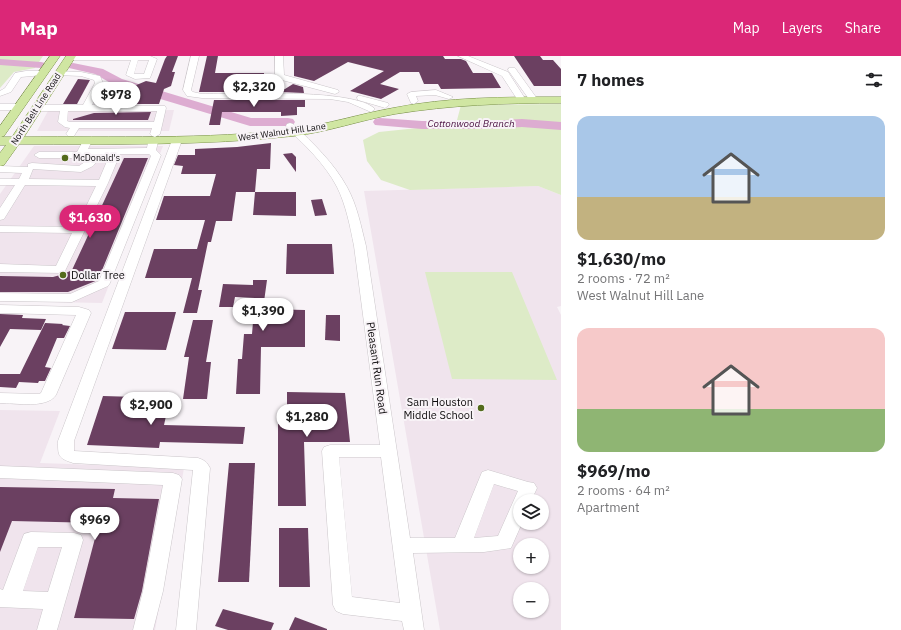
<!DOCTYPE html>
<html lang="en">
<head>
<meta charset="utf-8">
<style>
	body { margin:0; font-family:"IBM Plex Sans",sans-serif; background:#f6f6f6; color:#202124; height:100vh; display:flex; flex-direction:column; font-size:15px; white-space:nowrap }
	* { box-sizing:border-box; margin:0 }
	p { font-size:13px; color:#757577 }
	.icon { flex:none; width:22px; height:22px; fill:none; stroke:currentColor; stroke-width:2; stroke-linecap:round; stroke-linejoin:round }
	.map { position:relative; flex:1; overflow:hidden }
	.side { display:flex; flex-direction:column; background:#fff; width:340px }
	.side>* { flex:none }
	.fabs { position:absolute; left:513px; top:438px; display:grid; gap:8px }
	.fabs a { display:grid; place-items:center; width:36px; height:36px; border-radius:50%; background:#fff; box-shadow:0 1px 3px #0004; font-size:20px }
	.price { position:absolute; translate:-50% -34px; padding:0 9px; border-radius:14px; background:#fff; color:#222; font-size:13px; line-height:26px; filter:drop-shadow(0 1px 2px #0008) }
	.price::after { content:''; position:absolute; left:50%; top:24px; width:12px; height:9px; margin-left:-6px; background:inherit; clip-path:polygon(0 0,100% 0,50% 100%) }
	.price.current { background:#db2777; color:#fff }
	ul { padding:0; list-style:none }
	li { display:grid; align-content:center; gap:8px; height:212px; padding:0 16px }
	li span { display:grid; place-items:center; height:124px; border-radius:12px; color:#555 }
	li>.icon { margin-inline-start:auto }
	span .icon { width:72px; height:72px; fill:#fffc; stroke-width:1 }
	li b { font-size:17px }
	h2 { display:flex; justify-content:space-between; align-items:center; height:48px; padding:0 16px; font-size:17px }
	header { display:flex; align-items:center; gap:24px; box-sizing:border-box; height:56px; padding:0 20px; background:#db2777; color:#fff }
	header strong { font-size:19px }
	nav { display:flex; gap:22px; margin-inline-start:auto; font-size:14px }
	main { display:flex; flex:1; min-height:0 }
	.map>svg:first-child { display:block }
	.built { fill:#f0e4ed; fill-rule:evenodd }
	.green { fill:#ddebc7 }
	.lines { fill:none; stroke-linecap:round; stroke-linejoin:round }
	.river { fill:#ddacd1; fill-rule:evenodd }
	.building { fill:#6b4061 }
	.minor-casing { stroke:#cbc6ca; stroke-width:1 }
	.major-casing { stroke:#778f46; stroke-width:1 }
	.minor { fill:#fff; fill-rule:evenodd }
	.major { fill:#d0e6a2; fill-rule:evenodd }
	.poi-dot { fill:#546b1c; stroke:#f8f3f7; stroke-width:1.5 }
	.labels { text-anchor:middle; stroke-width:4; stroke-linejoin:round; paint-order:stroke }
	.far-street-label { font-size:9px; fill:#0e0c0d; stroke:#f8f3f7 }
	.far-poi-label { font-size:9px; fill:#0e0c0d; stroke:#f8f3f7; text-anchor:start }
	.far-water-label { font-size:10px; font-style:italic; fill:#4b1242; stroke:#f8f3f7 }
	.poi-label { font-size:11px; fill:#0e0c0d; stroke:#f8f3f7; text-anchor:start }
	.street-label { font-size:11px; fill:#0e0c0d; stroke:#f8f3f7 }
</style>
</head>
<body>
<header>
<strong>Map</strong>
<nav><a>Map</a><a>Layers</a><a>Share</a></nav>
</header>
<main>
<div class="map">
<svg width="561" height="574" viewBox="0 0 561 574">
	<rect width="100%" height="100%" fill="#f8f3f7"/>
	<g class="built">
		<path d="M174 54 169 75H37L48 55Z"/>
		<path d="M34 90H163L102 247 0 245V138Z"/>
		<path d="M538 130 561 139V250L557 251 561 259V574H440L364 135ZM520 445H542V467H520ZM520 489H542V511H520ZM520 533H542V555H520Z"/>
		<path d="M0 354 60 355 40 407 184 412 155 574H0Z"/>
	</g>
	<g class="green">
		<path d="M0 0H43L35 12 14 16 0 32Z"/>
		<path d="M561 48V139L538 130 410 134 381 124 367 105 363 84 379 76 456 68 461 49Z"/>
		<path d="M425 216H512L557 324 452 323Z"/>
	</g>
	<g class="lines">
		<g class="river">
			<path d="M0 3 41 6 45 7 47 9 45 11 41 12 0 9Z"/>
			<path d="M73 7 103 13 122 23 251 62H288L293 63 295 66 293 69 288 70H250L114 29 95 18 69 12 67 10 69 8Z"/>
			<path d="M380 62 422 65H487L522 63 561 66V74L522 71 487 73H422L375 69 373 66 375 63Z"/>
		</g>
	</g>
	<g class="building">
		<path d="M167 0H178L172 16H175L171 30 164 33 159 48H101L108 32 115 29 127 33 146 25 156 27 165 3Z"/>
		<path d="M207 0H218L215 17H264L263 36H199Z"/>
		<path d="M294 0H443L445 3H461L466 5 473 17H492L501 32 441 33 438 28H424L419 16H400L380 28 399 33 381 43 350 35 384 15 348 6 314 25 294 20Z"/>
		<path d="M514 0H540L543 4H553L561 13V30H534Z"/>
		<path d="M78 23 90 24 77 48H63Z"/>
		<path d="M293 28 303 31 304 37 280 36V33H285Z"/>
		<path d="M214 44H305V51H297V59L281 60V56H222L220 69H209Z"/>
		<path d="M151 56 148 64H73V63L94 57Z"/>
		<path d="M271 87 270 113H257L255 136H296V160L253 159 255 136H236L232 165H216L211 186H208L198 234H202L197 257H183L192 222H145L154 193H197L205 164H156L164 140H210L216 118H181L183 110 174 109 178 99H195V93L237 91Z"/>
		<path d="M292 97 296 101V116L283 98Z"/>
		<path d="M124 102H148L98 224 68 236H0V220L53 221 64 218 72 214Z"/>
		<path d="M322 143 327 159 315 160 311 144Z"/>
		<path d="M287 188H332L334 218H286Z"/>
		<path d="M253 224H267L263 253 305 254V291H261L260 338H236L238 303H242L244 278H252L255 242 235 241 233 251H219L223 228 253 229Z"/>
		<path d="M125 256H176L166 294 112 293Z"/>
		<path d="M0 258 23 259 22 262 46 263 41 274 10 273 0 291Z"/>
		<path d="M326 259H340V285L325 284Z"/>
		<path d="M193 264H213L206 306H211L207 343H183L189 301H184Z"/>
		<path d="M45 267 63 268 62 269 70 270 64 282H57L45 311 51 312 45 325H39L38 327 19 326 16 332 0 331V318H20Z"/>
		<path d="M287 336 345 337 350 386H304L306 450H278V368H287Z"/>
		<path d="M103 340 170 342 164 369 245 371 243 388 160 386 159 392 87 389Z"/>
		<path d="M229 407H255L249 526H218Z"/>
		<path d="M0 431 115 433 113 442 159 443 142 535 134 563 74 562 99 467 12 465 0 496Z"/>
		<path d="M279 472H308L310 531H279Z"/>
		<path d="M223 553 274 567 271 574H228L215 570Z"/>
		<path d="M295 561 327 573V574H289Z"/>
	</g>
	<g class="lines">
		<defs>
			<g id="minor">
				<path d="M66 0H150L157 3 150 22 135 23 126 19 131 4H66ZM138 4H149L144 18H134Z"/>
				<path d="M191 0H199L191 34 193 36 202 38C235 38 355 32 375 53L371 56 348 46 330 43 202 42 187 40 183 34Z"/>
				<path d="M275 0H283L284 19 338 34 339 36 335 38 278 23 275 18Z"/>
				<path d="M458 0H468L508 16 526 44 525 46H519L502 20Z"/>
				<path d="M509 12H515L538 44 537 46H531L508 14Z"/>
				<path d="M26 15H43L47 17 43 19 21 21 11 36 0 40V35L5 32 15 17Z"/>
				<path d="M56 15 81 16 100 20 103 27 92 49 165 50 166 52 160 78 155 81 152 80 150 78 152 72H79L74 80H68L66 78 70 72 65 71 58 66 60 55H36L32 52 36 49H83L95 27 94 24 81 20 56 19ZM68 55H157L154 66H70L67 65Z"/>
				<path d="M436 34 453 41 449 43 435 39 416 40 418 45 414 48 411 47 407 38 411 36Z"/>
				<path d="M358 40H361L388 47 389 49 385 52 382 51 358 44 357 42Z"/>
				<path d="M0 48H19L23 51 19 54H0Z"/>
				<path d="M290 67 293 68C313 87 334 107 347 131 357 149 361 170 366 190L410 482H455L482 416 488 414 528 426 534 427 537 432 531 445H520V467H522L511 492 484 496 413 497 424 574H404L402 565 343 558 336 555 333 549 322 395 324 391 330 389H380L354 190C350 170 346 149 337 131 325 108 305 89 287 72L286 70 287 68ZM339 401H381L400 547 352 541ZM494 428 518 435 498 480 474 482Z"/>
				<path d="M177 81 182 84 74 385V395L198 402C204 404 207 406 210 412L196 574H176L193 414 73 407C58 402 58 400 58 385L172 84Z"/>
				<path d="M87 82 92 85 88 93 147 92 148 86 153 83 158 86 156 94 161 99 110 227 108 230 72 246 0 245V237L70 238 99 225 151 100 149 98H120L108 127 64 217 0 216V208L56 210 72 177 0 176V170L76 171 96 130 25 129 4 163 0 164V152L15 129H0V123H19L22 117 0 116V110L28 111V108L32 107 79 110 89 103 87 102H39L34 99 39 96H77L84 83ZM110 98 99 124 29 123 33 113 81 116 93 110 99 103 95 99Z"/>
				<path d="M0 249 79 251 89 254 91 257 56 339C47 353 15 347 0 347V337L39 338 41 337 76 259 0 257Z"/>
				<path d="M0 410 173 417 179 419 182 423 163 535 153 574H133L143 535 163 429 0 422Z"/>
				<path d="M31 476 74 477 81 479 83 484 57 574H37L43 553 0 551V533L3 534 24 478ZM38 491H62L48 536 23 535Z"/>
			</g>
			<path id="major" d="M50 0H60L4 80 1 81H12L66 0H76L24 81C114 80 205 84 295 73 328 68 360 58 393 52 448 41 505 41 561 41V47C504 47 451 49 395 58 361 64 328 76 294 80 203 90 110 88 19 88L4 109 0 110V97L6 89H0V70Z"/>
		</defs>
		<use href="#minor" class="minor-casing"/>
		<use href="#major" class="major-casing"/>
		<use href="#minor" class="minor"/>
		<use href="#major" class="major"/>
	</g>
	<g class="poi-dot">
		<circle cx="65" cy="102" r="4"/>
		<circle cx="63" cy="219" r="4"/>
		<circle cx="481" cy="352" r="4"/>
	</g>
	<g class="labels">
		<g class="far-street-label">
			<text transform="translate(36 53) rotate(-57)" y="3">North Belt Line Road</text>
			<text transform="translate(282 76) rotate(-8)" y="3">West Walnut Hill Lane</text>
		</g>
		<g class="far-poi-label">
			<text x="73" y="105">McDonald's</text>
		</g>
		<g class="far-water-label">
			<text x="471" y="71">Cottonwood Branch</text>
		</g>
		<g class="poi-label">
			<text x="71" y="223">Dollar Tree</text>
			<text x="473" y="350" text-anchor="end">Sam Houston<tspan x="473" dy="13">Middle School</tspan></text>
		</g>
		<g class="street-label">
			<text transform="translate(377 312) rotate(82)" y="4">Pleasant Run Road</text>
		</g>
	</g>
</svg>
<div class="fabs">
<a><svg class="icon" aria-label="layers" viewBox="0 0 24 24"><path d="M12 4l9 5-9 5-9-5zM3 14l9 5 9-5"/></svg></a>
<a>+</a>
<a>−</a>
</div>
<b class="price" style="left:254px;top:52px">$2,320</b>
<b class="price" style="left:116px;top:60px">$978</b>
<b class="price current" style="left:90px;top:183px">$1,630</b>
<b class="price" style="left:263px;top:276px">$1,390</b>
<b class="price" style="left:151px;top:370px">$2,900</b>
<b class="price" style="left:307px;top:382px">$1,280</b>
<b class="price" style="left:95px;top:485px">$969</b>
</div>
<section class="side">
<h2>7 homes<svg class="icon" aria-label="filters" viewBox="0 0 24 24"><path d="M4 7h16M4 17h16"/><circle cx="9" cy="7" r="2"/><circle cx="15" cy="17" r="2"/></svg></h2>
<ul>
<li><span style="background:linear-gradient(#a9c7e8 65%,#c2b280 0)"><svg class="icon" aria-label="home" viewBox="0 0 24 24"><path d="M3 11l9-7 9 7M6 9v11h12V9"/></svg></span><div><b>$1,630/mo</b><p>2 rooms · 72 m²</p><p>West Walnut Hill Lane</p></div></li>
<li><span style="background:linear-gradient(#f6c9c9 65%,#8fb573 0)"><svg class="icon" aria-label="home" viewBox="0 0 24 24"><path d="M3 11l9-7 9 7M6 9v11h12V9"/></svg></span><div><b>$969/mo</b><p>2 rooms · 64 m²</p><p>Apartment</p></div></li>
</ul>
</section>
</main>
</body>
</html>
